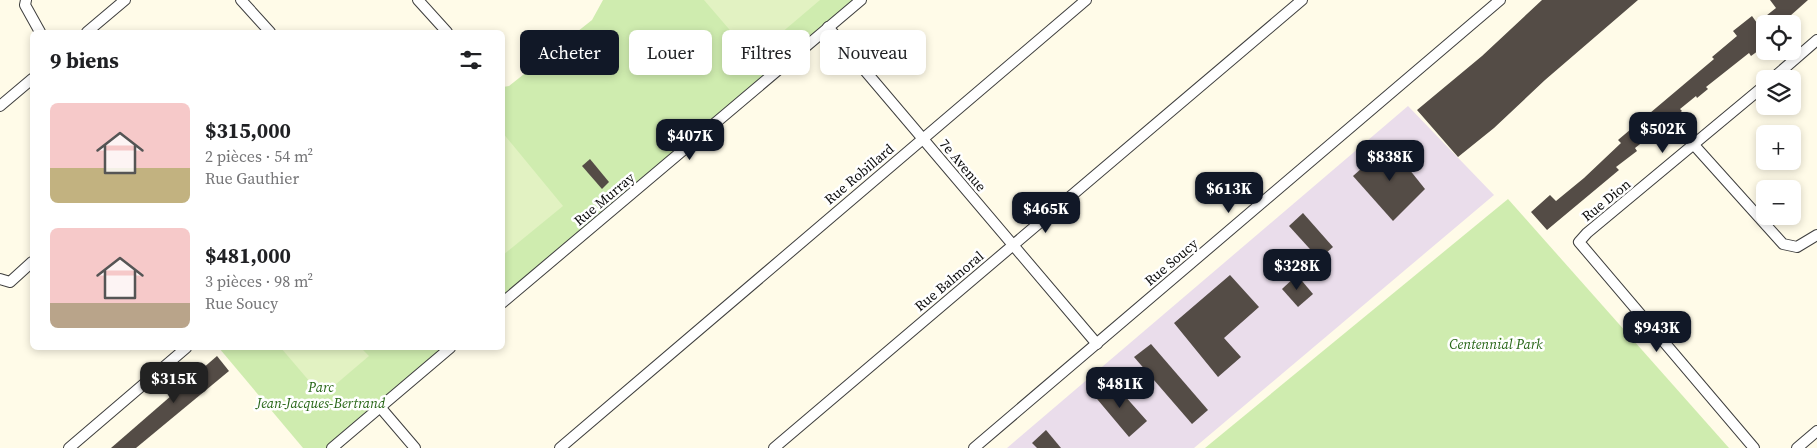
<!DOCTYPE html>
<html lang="fr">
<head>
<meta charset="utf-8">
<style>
	body { margin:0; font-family:"Source Serif 4",serif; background:#f2f2f2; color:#202124; height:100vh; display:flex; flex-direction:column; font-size:19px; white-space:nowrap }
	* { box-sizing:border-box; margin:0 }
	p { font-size:16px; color:#757577 }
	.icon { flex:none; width:28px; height:28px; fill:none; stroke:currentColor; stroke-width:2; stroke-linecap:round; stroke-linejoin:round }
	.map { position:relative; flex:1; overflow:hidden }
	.drawer { position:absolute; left:30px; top:30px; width:475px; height:320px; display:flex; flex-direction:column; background:#fff; border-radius:8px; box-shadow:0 2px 8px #0003 }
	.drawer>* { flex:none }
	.guide { position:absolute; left:520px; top:30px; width:475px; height:45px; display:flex; gap:10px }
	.fabs { position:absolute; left:1756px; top:15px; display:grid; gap:10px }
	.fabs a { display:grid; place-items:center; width:45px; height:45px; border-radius:8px; background:#fff; box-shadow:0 2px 8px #0003; font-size:25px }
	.price { position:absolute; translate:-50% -42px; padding:0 11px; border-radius:10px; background:#111827; color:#fff; font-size:16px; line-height:32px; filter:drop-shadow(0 1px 2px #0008) }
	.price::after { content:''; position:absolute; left:50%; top:30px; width:15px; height:11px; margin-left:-8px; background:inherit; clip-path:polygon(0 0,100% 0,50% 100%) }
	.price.on { background:#222; color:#fff }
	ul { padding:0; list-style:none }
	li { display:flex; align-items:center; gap:15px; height:125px; padding:0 20px }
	li span { display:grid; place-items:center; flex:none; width:140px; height:100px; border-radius:8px; color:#555 }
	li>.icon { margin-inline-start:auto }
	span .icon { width:60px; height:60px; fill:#fffc; stroke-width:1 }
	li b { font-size:21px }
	h2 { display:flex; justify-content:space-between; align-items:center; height:60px; padding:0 20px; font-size:21px }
	.chip { padding:0 18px; border-radius:8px; background:#fff; box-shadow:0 2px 8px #0003; font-size:18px; line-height:45px }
	.chip.on { background:#111827; color:#fff }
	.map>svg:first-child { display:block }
	.industrial { fill:#eaddeb }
	.green { fill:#cfecaf }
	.pitch { fill:#e2f2c2 }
	.building { fill:#544c46 }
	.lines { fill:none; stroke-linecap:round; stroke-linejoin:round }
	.street-casing { stroke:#3e3e3e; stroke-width:12 }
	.street { stroke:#fff; stroke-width:10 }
	.labels { text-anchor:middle; stroke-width:5; stroke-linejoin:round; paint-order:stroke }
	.street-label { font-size:14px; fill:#0b0b0b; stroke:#fff }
	.park-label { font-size:14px; font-style:italic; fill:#276617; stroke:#fff }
</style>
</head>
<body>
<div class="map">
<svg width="1817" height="448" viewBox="0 0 1817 448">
	<rect width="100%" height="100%" fill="#fffbe8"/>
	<path class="industrial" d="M1408 106 1494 195 1194 448H1007Z"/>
	<g class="green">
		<path d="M603 0H857L503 303V87L509 86 592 20Z"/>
		<path d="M1508 199 1729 448H1205Z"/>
		<path d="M219 348H450L332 448H303Z"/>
	</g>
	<g class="pitch">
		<path d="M704 0H820L753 57Z"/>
		<path d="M502 132 563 206 503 255H502Z"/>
		<path d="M281 348H361L369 356 322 396Z"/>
	</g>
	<g class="building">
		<path d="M1542 0H1638L1545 80 1494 128 1458 157 1417 110 1482 56Z"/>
		<path d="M1770 0H1808L1781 24H1765V37L1758 43 1762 48 1751 56 1749 53 1706 87 1708 89 1697 98 1696 96 1680 109 1682 111 1635 148 1637 151 1616 167 1619 170 1547 230 1531 212 1550 195 1556 201 1584 178 1621 143 1618 140 1714 59 1712 57 1737 36 1733 31 1752 16 1757 23 1776 8Z"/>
		<path d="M1389 144 1425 189 1393 221 1353 176Z"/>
		<path d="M590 159 609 182 602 189 582 166Z"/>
		<path d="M1303 213 1333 247 1319 259 1289 226Z"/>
		<path d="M1230 275 1259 307 1224 338 1241 357 1218 377 1174 323Z"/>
		<path d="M1297 275 1313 294 1298 307 1282 289Z"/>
		<path d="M1151 344 1208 410 1192 424 1134 357Z"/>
		<path d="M217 356 229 371 136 448H111Z"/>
		<path d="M1104 382 1112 390 1116 386 1147 421 1129 437 1092 393Z"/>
		<path d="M1046 430 1061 448H1037L1032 443Z"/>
	</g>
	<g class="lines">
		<defs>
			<g id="street">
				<path d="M26 0 25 5 40 32"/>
				<path d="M241 0 270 32"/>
				<path d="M418 0 447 32"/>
				<path d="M828 27 1097 344"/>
				<path d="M87 32 125 0"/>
				<path d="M1772 79 1817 40"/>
				<path d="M0 106 32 79"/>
				<path d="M1694 145 1783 244 1797 247 1817 235"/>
				<path d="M0 279 10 282 32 262"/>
				<path d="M502 303 861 0"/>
				<path d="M380 407 415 448"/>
				<path d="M69 448 186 348"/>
				<path d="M332 448 450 348"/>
				<path d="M560 448 1086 0"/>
				<path d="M774 448 1302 0"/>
				<path d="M974 448 1500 0"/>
				<path d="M1754 448 1579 242 1587 233 1765 85"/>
				<path d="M1797 448 1817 431"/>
			</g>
		</defs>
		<use href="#street" class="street-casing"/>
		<use href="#street" class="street"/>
	</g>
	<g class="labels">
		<g class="street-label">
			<text transform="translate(963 165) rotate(50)" y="5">7e Avenue</text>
			<text transform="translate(859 174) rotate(-40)" y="5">Rue Robillard</text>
			<text transform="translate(604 199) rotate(-40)" y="5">Rue Murray</text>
			<text transform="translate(1606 200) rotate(-39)" y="5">Rue Dion</text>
			<text transform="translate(1171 262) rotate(-40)" y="5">Rue Soucy</text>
			<text transform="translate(949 281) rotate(-40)" y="5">Rue Balmoral</text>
		</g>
		<g class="park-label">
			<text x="1496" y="349">Centennial Park</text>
			<text x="321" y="392">Parc<tspan x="321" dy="16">Jean-Jacques-Bertrand</tspan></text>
		</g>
	</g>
</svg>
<div class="fabs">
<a><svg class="icon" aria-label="locate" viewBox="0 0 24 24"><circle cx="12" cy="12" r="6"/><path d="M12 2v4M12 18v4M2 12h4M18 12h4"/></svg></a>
<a><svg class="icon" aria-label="layers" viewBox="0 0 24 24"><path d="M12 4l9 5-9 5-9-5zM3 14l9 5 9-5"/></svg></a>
<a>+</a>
<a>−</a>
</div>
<b class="price" style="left:1663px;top:154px">$502K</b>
<b class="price" style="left:690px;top:161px">$407K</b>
<b class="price" style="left:1390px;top:182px">$838K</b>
<b class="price" style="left:1229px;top:214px">$613K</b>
<b class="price" style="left:1046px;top:234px">$465K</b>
<b class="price" style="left:1297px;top:291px">$328K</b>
<b class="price" style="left:1657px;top:353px">$943K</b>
<b class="price on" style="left:174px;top:404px">$315K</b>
<b class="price" style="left:1120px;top:409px">$481K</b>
<div class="guide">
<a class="chip on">Acheter</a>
<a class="chip">Louer</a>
<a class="chip">Filtres</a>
<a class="chip">Nouveau</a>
</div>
<section class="drawer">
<h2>9 biens<svg class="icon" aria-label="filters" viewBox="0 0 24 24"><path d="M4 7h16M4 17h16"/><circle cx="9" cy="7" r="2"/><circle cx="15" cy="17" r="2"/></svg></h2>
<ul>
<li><span style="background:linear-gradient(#f6c9c9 65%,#c2b280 0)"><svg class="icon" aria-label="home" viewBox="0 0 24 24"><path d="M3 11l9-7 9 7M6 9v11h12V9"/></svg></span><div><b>$315,000</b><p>2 pièces · 54 m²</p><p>Rue Gauthier</p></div></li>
<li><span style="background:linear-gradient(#f6c9c9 75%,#b9a48a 0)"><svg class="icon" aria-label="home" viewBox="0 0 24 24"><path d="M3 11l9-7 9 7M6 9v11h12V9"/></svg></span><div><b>$481,000</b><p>3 pièces · 98 m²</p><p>Rue Soucy</p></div></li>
</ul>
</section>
</div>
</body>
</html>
